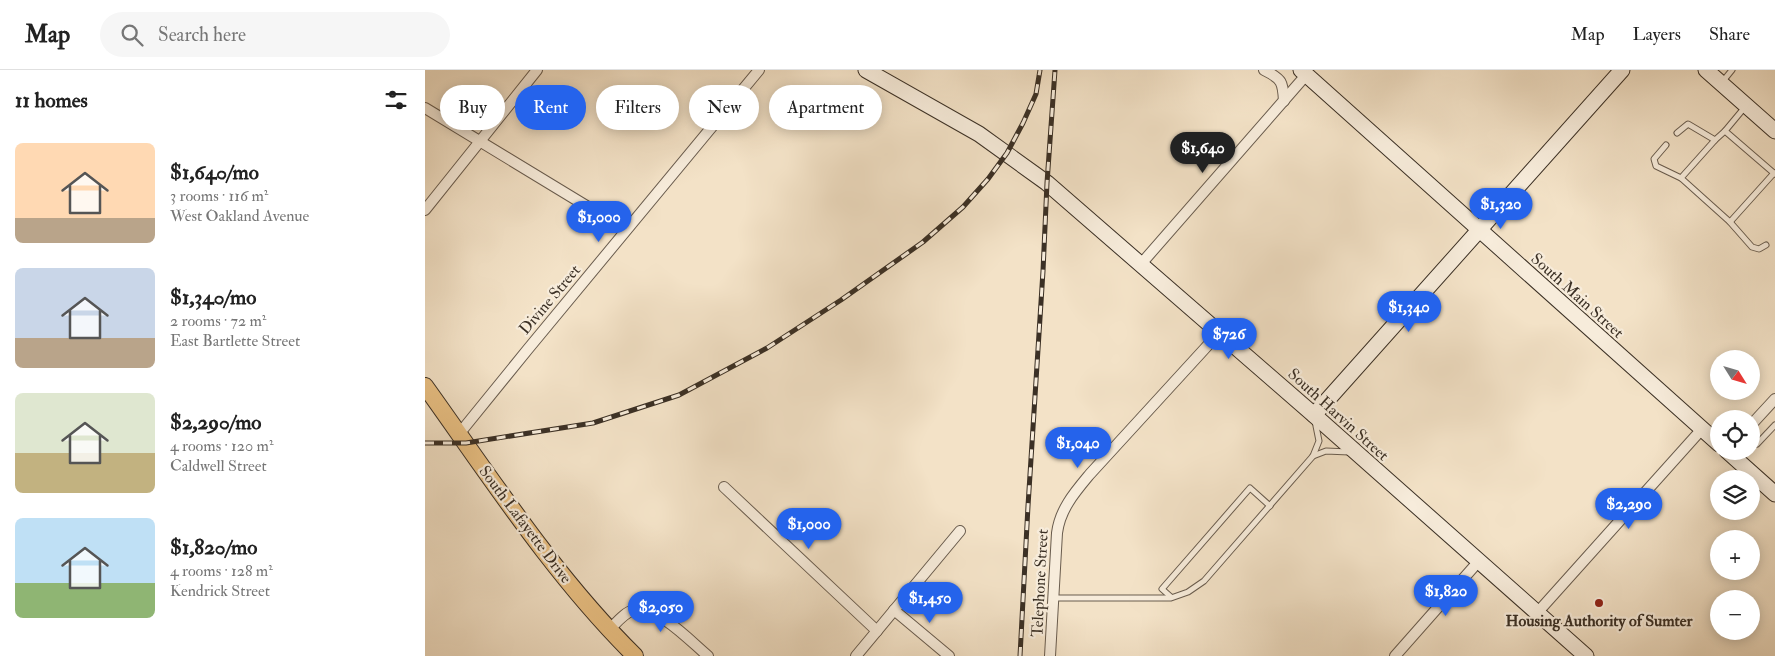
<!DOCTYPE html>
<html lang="en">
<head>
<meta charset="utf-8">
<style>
	body { margin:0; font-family:"IM FELL Double Pica",serif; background:#f6f6f6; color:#222; height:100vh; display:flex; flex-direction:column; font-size:19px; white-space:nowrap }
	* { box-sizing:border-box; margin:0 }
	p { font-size:16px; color:#767676 }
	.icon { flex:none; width:28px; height:28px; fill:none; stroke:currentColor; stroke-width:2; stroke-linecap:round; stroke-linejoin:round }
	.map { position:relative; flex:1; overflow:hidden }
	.side { display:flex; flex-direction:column; background:#fff; width:425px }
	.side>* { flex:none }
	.banner { position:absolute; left:15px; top:15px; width:475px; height:45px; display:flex; gap:10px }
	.needle { width:32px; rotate:127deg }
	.tools { position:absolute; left:1285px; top:280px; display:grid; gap:10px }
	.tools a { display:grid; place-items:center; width:50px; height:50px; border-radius:50%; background:#fff; box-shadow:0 2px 12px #0003; font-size:25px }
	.price { position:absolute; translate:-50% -42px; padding:0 11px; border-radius:18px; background:#2563eb; color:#fff; font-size:16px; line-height:32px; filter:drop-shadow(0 1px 2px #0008) }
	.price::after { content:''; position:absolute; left:50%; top:30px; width:15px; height:11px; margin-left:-8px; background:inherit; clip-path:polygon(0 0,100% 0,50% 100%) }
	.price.active { background:#222; color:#fff }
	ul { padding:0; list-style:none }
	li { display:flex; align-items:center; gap:15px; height:125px; padding:0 15px }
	li span { display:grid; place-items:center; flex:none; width:140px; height:100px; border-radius:8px; color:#555 }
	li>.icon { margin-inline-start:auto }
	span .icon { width:60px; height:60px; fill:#fffc; stroke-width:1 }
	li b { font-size:21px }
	h2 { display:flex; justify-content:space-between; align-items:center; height:60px; padding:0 15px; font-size:21px }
	.tag { padding:0 18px; border-radius:22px; background:#fff; box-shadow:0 2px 12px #0003; font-size:18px; line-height:45px }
	.tag.active { background:#2563eb; color:#fff }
	header { display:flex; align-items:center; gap:30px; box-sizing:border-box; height:70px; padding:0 25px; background:#fff; border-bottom:1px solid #e0e0e0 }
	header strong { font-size:24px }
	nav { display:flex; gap:28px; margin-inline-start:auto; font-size:18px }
	.search { width:350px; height:45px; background:#f6f6f6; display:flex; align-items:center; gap:12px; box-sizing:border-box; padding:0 18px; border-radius:28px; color:#767676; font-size:19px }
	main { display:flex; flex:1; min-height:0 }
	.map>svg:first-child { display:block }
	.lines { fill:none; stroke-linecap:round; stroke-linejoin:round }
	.lane-casing { stroke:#695c4e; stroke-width:7 }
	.street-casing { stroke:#695c4e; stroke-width:12 }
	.secondary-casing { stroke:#3b3025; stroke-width:17 }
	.primary-casing { stroke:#3b3025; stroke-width:18 }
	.lane { stroke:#f7ecdb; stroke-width:5 }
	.street { stroke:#f7ecdb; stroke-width:10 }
	.secondary { stroke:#f7ecdb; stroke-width:15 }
	.primary { stroke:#eac184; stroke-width:16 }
	.rail-casing { stroke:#3b3025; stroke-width:5 }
	.rail { stroke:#f7ecdb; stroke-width:3; stroke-dasharray:9; stroke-linecap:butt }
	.poi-dot { fill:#8f2418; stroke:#f7ecdb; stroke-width:2 }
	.labels { text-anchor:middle; stroke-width:4.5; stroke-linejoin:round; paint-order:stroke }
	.street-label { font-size:16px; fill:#3b3025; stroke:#f7ecdb }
	.poi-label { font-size:16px; font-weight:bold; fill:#3b3025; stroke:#f7ecdb }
</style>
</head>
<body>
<header>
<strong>Map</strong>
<div class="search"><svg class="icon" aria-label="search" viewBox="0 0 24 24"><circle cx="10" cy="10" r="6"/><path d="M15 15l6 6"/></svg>Search here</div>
<nav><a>Map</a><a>Layers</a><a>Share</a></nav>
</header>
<main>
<section class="side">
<h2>11 homes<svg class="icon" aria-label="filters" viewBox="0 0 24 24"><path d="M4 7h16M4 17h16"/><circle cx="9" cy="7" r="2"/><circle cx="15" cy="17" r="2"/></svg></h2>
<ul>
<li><span style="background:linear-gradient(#ffd9b3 75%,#b9a48a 0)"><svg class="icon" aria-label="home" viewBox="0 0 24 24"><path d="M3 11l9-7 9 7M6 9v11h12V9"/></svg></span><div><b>$1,640/mo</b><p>3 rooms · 116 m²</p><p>West Oakland Avenue</p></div></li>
<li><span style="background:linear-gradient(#c9d6e8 70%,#b9a48a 0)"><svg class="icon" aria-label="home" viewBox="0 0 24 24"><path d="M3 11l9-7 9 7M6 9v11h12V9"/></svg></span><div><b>$1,340/mo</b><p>2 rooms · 72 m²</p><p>East Bartlette Street</p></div></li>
<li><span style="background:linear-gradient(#dfe7d0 60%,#c2b280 0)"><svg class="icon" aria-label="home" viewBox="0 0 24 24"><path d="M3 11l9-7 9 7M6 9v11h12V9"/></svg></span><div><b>$2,290/mo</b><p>4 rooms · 120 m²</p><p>Caldwell Street</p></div></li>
<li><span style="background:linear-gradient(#bfe0f5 65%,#8fb573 0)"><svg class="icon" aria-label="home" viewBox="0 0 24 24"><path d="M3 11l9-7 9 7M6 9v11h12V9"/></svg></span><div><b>$1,820/mo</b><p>4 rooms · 128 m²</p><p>Kendrick Street</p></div></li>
</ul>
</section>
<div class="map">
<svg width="1350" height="586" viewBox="0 0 1350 586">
	<rect width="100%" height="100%" fill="#f3e2c7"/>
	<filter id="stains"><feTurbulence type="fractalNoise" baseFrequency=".004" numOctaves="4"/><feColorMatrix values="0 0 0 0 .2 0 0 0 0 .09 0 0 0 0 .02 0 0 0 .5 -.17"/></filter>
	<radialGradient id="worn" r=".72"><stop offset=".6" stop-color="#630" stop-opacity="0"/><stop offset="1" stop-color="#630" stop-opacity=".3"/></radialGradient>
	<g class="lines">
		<defs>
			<g id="lane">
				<path d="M1298 11 1307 0"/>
				<path d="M1320 37 1300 61 1350 104"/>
				<path d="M1300 61 1290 70 1256 108 1305 152 1327 177 1334 179 1341 175"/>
				<path d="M1252 63 1263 54 1290 70"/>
				<path d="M1241 75 1229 89 1231 96 1256 108"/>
				<path d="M1305 152 1349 103"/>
				<path d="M1332 374 1350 355"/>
				<path d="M888 386 901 381 924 382"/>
				<path d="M746 527 737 519 825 418 845 436"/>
				<path d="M629 528H746L763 522 779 511 888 386 894 371 890 351"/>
			</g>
			<g id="street">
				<path d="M839 0C857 9 858 12 859 31"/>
				<path d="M0 38 201 160"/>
				<path d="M0 140 112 0"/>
				<path d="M716 194 882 4 881 1"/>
				<path d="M1326 355 1350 329"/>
				<path d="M34 364 103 279 334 0"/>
				<path d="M299 417 452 561"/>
				<path d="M469 540 524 586"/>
				<path d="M1112 543 1277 359"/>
				<path d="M185 559C192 552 200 542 209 540 233 536 265 571 283 586"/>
				<path d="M431 586 535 461"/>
				<path d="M625 586 632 463C635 439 650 422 665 404L795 262"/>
				<path d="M970 586 1053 492"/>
			</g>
			<g id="secondary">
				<path d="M441 0 554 64 622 113 889 345 1161 586"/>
				<path d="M876 0 1294 374"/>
				<path d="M1281 0 1350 61"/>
				<path d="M889 345 1197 0"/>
				<path d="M1302 381 1350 424"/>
			</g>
			<path id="primary" d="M0 316C66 408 129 506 210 586"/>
		</defs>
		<use href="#lane" class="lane-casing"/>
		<use href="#street" class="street-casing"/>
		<use href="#secondary" class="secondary-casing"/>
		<use href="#primary" class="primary-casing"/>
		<use href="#lane" class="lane"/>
		<use href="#street" class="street"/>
		<use href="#secondary" class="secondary"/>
		<use href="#primary" class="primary"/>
		<defs>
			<g id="rail">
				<path d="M0 373H41L168 353 254 325 342 278 416 230 498 172 538 137 563 109 582 83 598 53 611 24 615 0"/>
				<path d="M595 586 603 436 618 201 622 113 630 0"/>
			</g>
		</defs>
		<use href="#rail" class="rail-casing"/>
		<use href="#rail" class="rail"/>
	</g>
	<circle class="poi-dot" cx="1174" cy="533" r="5"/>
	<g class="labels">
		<g class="street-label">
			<text transform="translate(1153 225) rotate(42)" y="6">South Main Street</text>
			<text transform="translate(124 229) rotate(-50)" y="6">Divine Street</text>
			<text transform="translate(914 344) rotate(42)" y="6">South Harvin Street</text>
			<text transform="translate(101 454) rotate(53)" y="6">South Lafayette Drive</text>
			<text transform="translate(614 513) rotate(-87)" y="6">Telephone Street</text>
		</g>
		<g class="poi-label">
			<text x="1174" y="556">Housing Authority of Sumter</text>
		</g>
	</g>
	<rect width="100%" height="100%" filter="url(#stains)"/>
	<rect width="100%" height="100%" fill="url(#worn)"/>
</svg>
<div class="tools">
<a><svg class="needle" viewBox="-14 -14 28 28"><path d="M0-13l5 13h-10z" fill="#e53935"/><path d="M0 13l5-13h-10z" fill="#767676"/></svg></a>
<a><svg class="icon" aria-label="locate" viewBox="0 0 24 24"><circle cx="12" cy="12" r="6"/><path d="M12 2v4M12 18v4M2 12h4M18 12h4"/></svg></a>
<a><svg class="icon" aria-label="layers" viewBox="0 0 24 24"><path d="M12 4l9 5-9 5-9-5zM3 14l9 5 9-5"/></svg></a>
<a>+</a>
<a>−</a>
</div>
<b class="price active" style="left:778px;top:104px">$1,640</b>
<b class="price" style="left:1076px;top:160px">$1,320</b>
<b class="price" style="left:174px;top:173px">$1,000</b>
<b class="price" style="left:984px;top:263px">$1,340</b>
<b class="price" style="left:804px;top:290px">$726</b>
<b class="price" style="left:653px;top:399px">$1,040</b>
<b class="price" style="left:1204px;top:460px">$2,290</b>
<b class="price" style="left:384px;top:480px">$1,000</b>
<b class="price" style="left:1021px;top:547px">$1,820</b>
<b class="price" style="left:505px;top:554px">$1,450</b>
<b class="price" style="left:236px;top:563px">$2,050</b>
<div class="banner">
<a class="tag">Buy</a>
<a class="tag active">Rent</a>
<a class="tag">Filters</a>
<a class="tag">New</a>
<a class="tag">Apartment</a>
</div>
</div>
</main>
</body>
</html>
